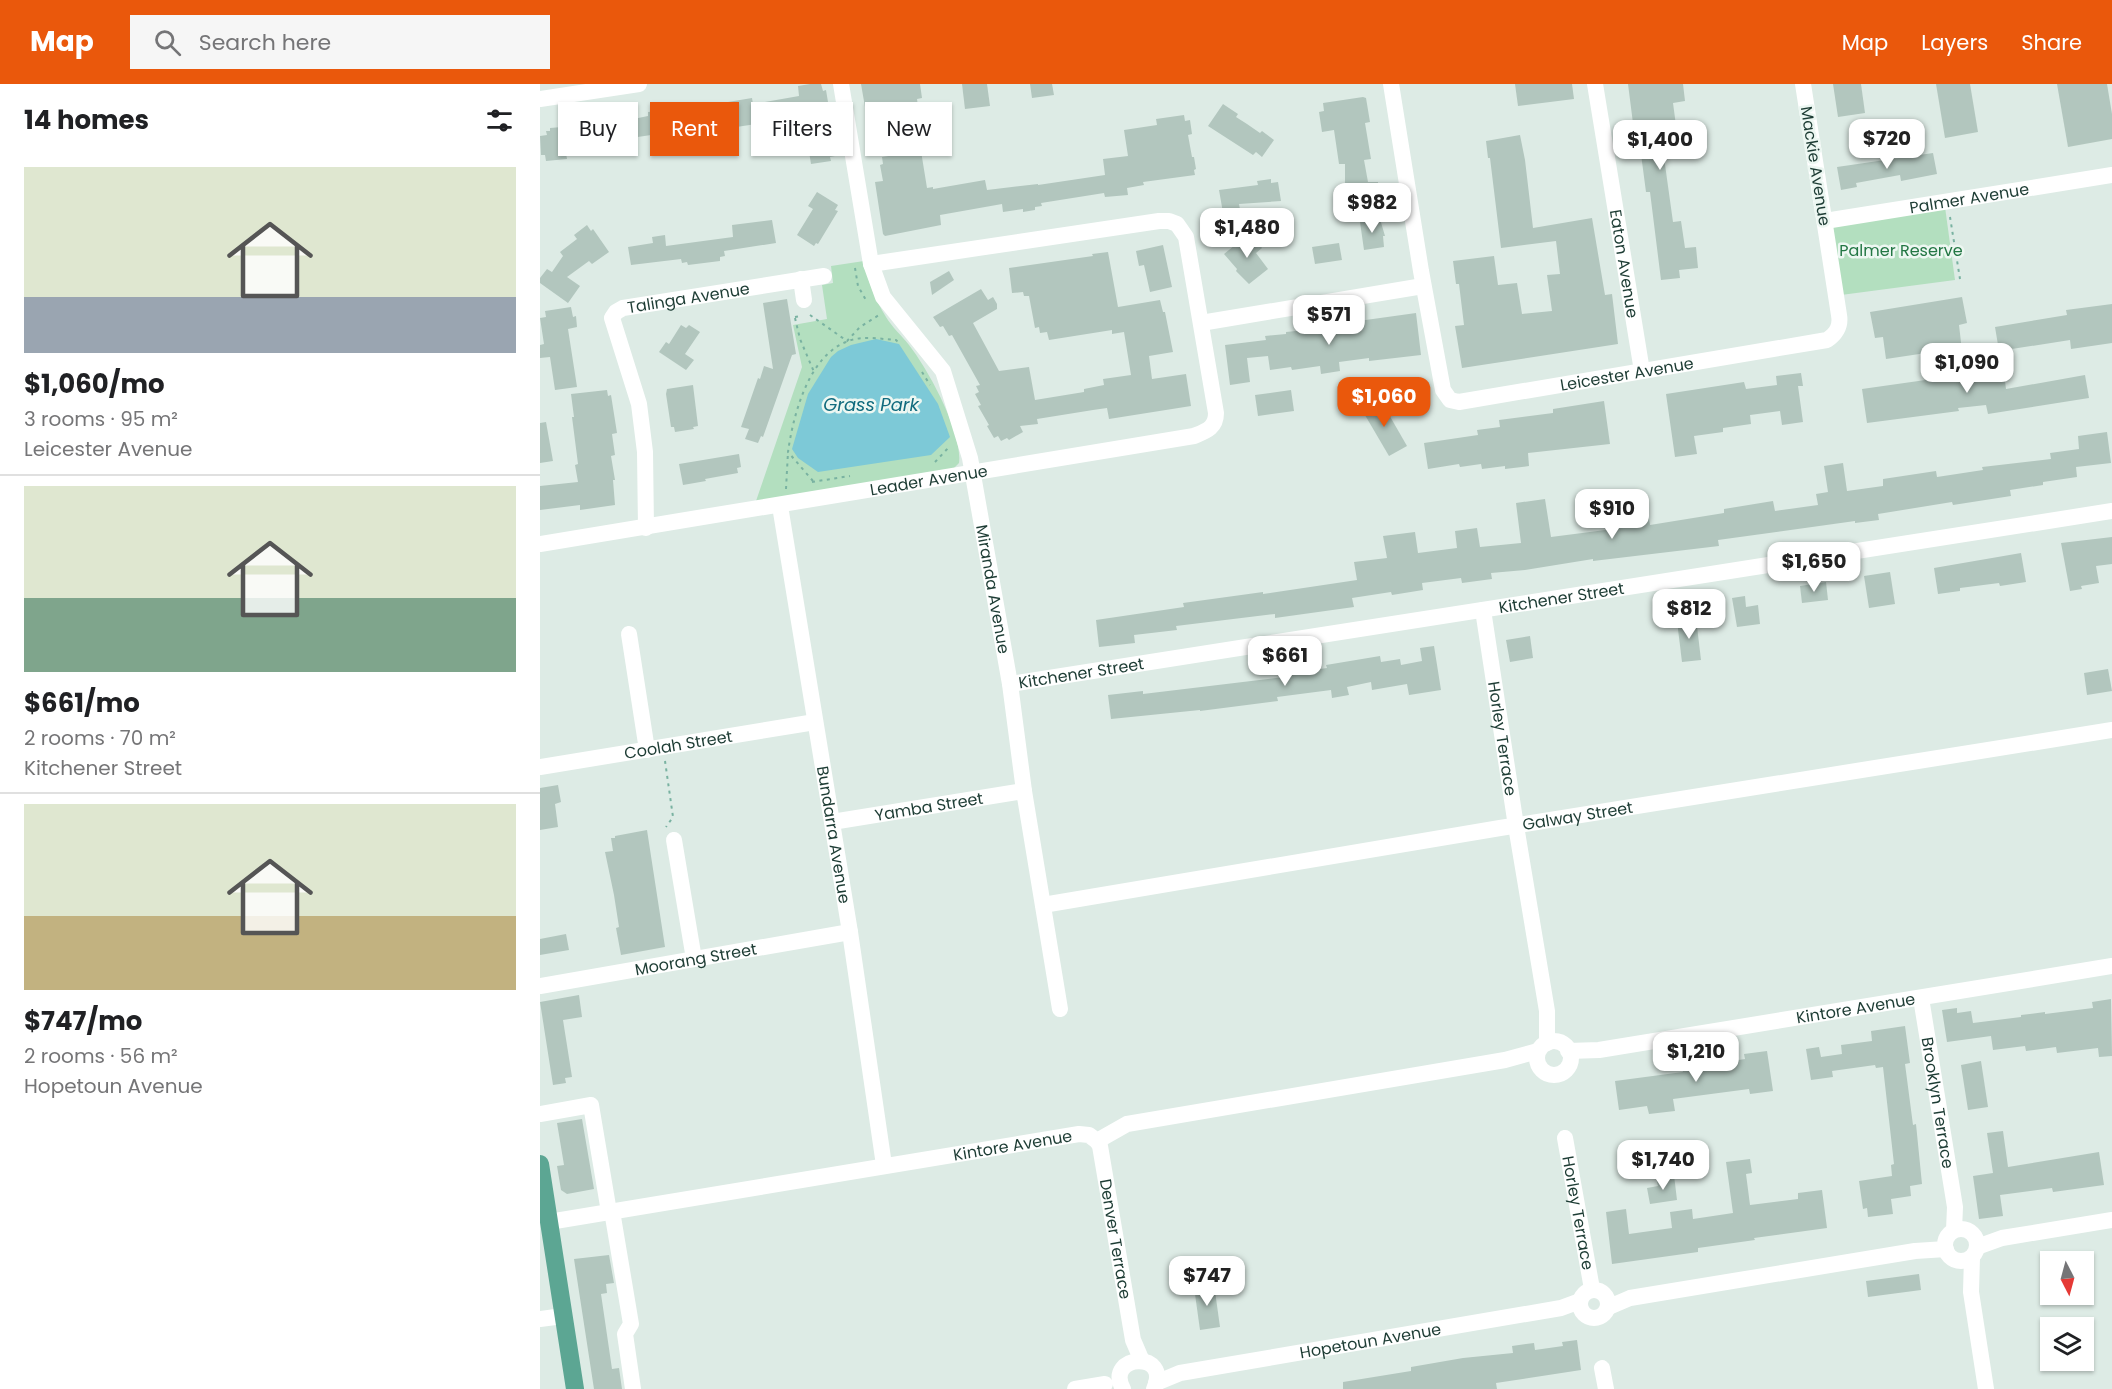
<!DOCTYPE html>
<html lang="en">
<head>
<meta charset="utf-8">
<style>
	body { margin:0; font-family:Poppins,sans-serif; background:#f6f6f6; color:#202124; height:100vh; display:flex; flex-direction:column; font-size:22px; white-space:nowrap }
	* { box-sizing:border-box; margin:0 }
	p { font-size:20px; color:#757577 }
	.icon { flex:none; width:33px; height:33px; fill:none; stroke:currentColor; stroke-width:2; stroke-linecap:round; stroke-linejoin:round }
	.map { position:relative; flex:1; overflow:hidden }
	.panel { display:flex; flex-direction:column; background:#fff; width:540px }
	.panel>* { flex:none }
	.banner { position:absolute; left:18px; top:18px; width:570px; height:54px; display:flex; gap:12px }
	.needle { width:39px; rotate:174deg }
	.fabs { position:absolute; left:1500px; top:1167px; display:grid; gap:12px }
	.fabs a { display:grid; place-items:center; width:54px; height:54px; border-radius:0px; background:#fff; box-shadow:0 2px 4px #0004; font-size:30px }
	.price { position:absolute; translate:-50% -51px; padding:0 14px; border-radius:12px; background:#fff; color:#222; font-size:20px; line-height:39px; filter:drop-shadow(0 2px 3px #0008) }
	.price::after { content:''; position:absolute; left:50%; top:36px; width:18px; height:14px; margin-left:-9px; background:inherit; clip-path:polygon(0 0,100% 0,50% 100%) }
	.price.on { background:#ea580c; color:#fff }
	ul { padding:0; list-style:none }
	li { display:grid; align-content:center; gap:12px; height:318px; padding:0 24px }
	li+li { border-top:2px solid #e0e0e0 }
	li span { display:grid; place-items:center; height:186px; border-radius:0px; color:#555 }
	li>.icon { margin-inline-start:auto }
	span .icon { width:108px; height:108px; fill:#fffc; stroke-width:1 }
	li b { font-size:26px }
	h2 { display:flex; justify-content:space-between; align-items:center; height:72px; padding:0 24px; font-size:26px }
	.tag { padding:0 21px; border-radius:0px; background:#fff; box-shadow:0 2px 4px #0004; font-size:21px; line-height:54px }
	.tag.on { background:#ea580c; color:#fff }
	header { display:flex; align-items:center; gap:36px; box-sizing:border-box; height:84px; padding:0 30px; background:#ea580c; color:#fff }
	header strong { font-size:28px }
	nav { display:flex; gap:33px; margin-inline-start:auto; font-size:21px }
	.search { width:420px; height:54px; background:#f6f6f6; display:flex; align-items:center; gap:15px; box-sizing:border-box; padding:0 21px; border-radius:0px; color:#757577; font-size:22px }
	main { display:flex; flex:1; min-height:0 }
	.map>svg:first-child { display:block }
	.green { fill:#b3dfbf }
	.water { fill:#7dc9d7 }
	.building { fill:#b2c6be }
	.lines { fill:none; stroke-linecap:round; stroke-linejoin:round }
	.path { stroke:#79b2a1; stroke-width:2; stroke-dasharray:3 4.5; stroke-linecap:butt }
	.minor { stroke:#fff; stroke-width:16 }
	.major { stroke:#5ca693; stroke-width:18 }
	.labels { text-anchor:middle; stroke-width:5; stroke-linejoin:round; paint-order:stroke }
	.street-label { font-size:16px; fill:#1d3c34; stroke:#edf7f2 }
	.park-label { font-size:16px; fill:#237744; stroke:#edf7f2 }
	.water-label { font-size:18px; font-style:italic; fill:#116b7e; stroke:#edf7f2 }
</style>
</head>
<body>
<header>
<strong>Map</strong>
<div class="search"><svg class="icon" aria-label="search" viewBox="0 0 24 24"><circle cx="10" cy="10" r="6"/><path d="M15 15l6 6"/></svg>Search here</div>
<nav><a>Map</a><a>Layers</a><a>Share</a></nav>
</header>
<main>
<section class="panel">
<h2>14 homes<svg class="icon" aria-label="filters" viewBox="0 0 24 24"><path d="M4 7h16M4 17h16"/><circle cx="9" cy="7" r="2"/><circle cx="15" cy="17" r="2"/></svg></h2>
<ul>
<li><span style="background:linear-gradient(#dfe7d0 70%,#9aa5b1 0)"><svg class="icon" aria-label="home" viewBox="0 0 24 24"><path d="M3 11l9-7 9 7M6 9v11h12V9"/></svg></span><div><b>$1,060/mo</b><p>3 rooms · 95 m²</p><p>Leicester Avenue</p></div></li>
<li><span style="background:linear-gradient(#dfe7d0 60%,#7fa58c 0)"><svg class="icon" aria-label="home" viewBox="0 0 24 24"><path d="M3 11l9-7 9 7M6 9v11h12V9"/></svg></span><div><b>$661/mo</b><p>2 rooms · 70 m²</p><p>Kitchener Street</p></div></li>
<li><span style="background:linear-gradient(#dfe7d0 60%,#c2b280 0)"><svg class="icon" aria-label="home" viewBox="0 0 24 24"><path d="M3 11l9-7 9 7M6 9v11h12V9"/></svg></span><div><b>$747/mo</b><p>2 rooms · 56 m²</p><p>Hopetoun Avenue</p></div></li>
</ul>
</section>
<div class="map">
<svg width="1572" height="1305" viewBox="0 0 1572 1305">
	<rect width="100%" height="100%" fill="#ddebe5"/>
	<g class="green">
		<path d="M1405 123 1415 196 1301 211 1289 139Z"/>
		<path d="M324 177C328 197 335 215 346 233 352 243 362 252 369 261 388 285 423 349 419 379L413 385 216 417 262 283 253 241 287 235 282 201 293 199 291 182Z"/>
	</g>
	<path class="water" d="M336 255 359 260 398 320 410 353 391 371 278 388 258 374 252 365 268 310 291 273 298 267 311 261Z"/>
	<g class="building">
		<path d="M270 0H281L283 7 286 6 288 18 285 19 286 25H282L286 48 289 47 290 53 293 52 295 65V72L290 73 291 77 271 80 263 30 215 37 216 40 190 44 192 63 185 64V67L169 69 167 50 131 55V48L91 54 92 66 77 68 76 63 26 69 27 75 6 77 5 71H1L0 52 7 51 6 47H10V44L22 43V46L69 40 108 32V28L120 27V31L155 26 174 23V21L189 19 188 18 212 14 213 20 259 12 258 2Z"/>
		<path d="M321 0H380L382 14 377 15 378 22 374 23 376 41 357 43 353 19 325 23Z"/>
		<path d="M422 0H447L450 22 425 25Z"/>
		<path d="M490 0H512L514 11 492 14Z"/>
		<path d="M975 0H1032L1034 15 978 22Z"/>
		<path d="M1088 0H1143L1145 17 1133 19 1137 49 1121 52 1133 138 1141 137 1145 164 1156 163 1158 184 1139 186 1140 194 1121 196 1110 108H1106L1099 55H1095Z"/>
		<path d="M1293 0H1321L1325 29 1298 33Z"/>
		<path d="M1396 0H1430L1438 48 1405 54Z"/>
		<path d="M1517 0H1567L1572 30V55L1528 63Z"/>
		<path d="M823 13 826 14 830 38 825 39 831 75 824 76 828 98H838V110H825V124L793 123V109H805V80H799L794 46 782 48 779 28 784 27 783 19Z"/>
		<path d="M683 20 698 30 696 33 707 40 720 49 722 47 734 56 722 73 716 68 713 71 668 42Z"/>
		<path d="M644 31 645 37 650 36 652 50 648 51 652 73H654L656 85 654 86 655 91 603 98 604 101 587 104 588 111 565 113 564 109 501 119 502 122 495 123V126L483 128V125L463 128 462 120 400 131 401 141 345 152 343 150 335 98 343 97 340 81 343 80 342 73 381 67 387 104 393 103V105L445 96 447 106 498 100V101L565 91 563 75 588 72 584 46 617 41 616 35Z"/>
		<path d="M980 51 985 76 993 144 1052 134 1065 211 1072 210 1078 260 922 284 915 242 924 241 919 200H916L913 177 954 172 958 201 977 199 982 230 1012 227 1007 191 1020 190 1016 157 961 164 950 74H948L946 57Z"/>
		<path d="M1393 69 1397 90 1361 97 1360 91 1316 99 1317 103 1301 106 1297 83Z"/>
		<path d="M731 95V99L738 98 741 117 699 120 702 137 685 140 679 106 718 101 717 97Z"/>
		<path d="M277 108 298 121 295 126 298 127 278 160 276 159 274 162 257 151 273 125 268 122Z"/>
		<path d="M840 135 845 152H843L844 163 824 166 820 138Z"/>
		<path d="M232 136 236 159 184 167 185 172 180 173V177L148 181 147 178 142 179 141 175 91 181 88 163 113 159 112 153 125 151 126 162 193 153 192 141Z"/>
		<path d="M47 141 51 147 53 145 69 168 52 180 49 177 27 193 40 202 28 219 0 199V194L7 185 12 188 23 172 20 168 37 155 34 151Z"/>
		<path d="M710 149 722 164 716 169 728 185 709 200 696 187 697 185 684 170Z"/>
		<path d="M799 159 802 176 775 180 772 163Z"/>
		<path d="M623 161 632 203 610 208 604 181 599 182 596 167Z"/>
		<path d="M568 168 578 223 620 216 623 228H625L633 268 609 272 612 295 646 290 651 322 569 335 567 324 553 326 497 335 498 340 480 342 483 348 469 356 467 354 461 357 458 352 454 354 447 342 449 341 438 322 441 321 435 310 439 308 436 302 440 301 412 251 409 252 403 242 400 243 393 233 441 205 448 216 453 213 457 220V225L433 239 459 287 489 283 495 316 544 308V305L564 301 563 295 591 291 584 248 572 250V246L509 256 507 248 500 249 499 243 495 244 489 212H484L483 208 472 209 469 184 553 172 552 170Z"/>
		<path d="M409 187 414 196 392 211 390 198Z"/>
		<path d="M1422 213 1427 239 1419 241 1422 267 1406 269V266L1346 275 1343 253 1335 254 1330 228Z"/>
		<path d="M247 215 256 270 252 271 223 353 221 352 218 359 205 355 209 345 201 343 218 294 220 295 224 282 233 285 223 219Z"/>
		<path d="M1572 220V259L1531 265 1530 256 1459 267 1455 243 1527 231 1526 226Z"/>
		<path d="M31 223 33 233 36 232 37 243 28 245 37 303 15 306 10 273 0 274V261L4 260 0 234 6 233 5 227Z"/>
		<path d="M876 229 881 271 829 277V274L799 278 800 287 781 290 780 282 752 286 751 283 730 286 728 272 707 274 710 298 690 301 685 261 726 256 725 252 746 250V248L797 243V240Z"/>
		<path d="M141 241 146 244 149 241 160 248 145 270 154 276 146 286 119 268 126 258 129 260Z"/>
		<path d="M1462 273 1466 305 1545 291 1549 314 1448 330 1446 321 1418 324 1419 327 1327 339 1322 305 1442 288 1440 276Z"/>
		<path d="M1261 289 1263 302H1258L1263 338 1242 341 1240 327 1210 331 1211 340 1183 344V348L1154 352 1157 370 1135 373 1126 310 1204 298 1206 305 1237 301 1236 292Z"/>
		<path d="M153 301 158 342 153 343 154 345 135 348 134 343H131L126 310 127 305Z"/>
		<path d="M67 306 68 312 71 311 77 349 72 350 75 371 71 372 75 396H73L75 421 40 426V421L0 426V402L38 398 35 381 38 380 32 333H34L31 310Z"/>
		<path d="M751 306 754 327 718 332 715 311Z"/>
		<path d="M840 315 867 362 849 372 822 326Z"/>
		<path d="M1064 317 1070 360 988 369 989 382 965 385V382L942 385 941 380 920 383 919 380 888 385 884 359 938 351 937 346 960 343 959 336 1013 329V325Z"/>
		<path d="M6 338 13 377 0 379V339Z"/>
		<path d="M1567 348 1571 379 1536 383 1537 393 1503 398V401L1470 406 1471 412 1413 421 1412 418 1338 430 1339 436 1315 439V437L1178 456 1179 462 1053 477V475L985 486 951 489 952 495 922 499 921 494 882 499 883 506 852 511 851 508 812 514 814 523 735 534V530L636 542 637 546 594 551 595 559 559 563 556 536 644 523 643 519 723 508V510L817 496 814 478 847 474 843 452 875 448 878 469 917 464 915 447 937 444 940 463 981 459 976 419 1005 415 1011 453 1081 444 1078 424 1095 422 1094 417 1106 415 1110 441 1184 429V425L1233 417 1235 427 1278 421 1276 410 1288 408 1284 382 1303 379 1307 407 1343 402V395L1396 387 1397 393 1443 386 1442 383 1511 375 1510 369 1539 365 1538 352Z"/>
		<path d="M199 370 201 383 197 384 198 389 165 395 166 397 143 401 139 380Z"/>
		<path d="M1572 453V480L1556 482 1559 499 1541 502 1542 505 1530 507 1521 459Z"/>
		<path d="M1481 469 1486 498 1460 502 1459 499 1420 504V507L1398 510 1394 484Z"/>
		<path d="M1350 488 1355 520 1329 524 1324 492Z"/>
		<path d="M1286 498 1288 516 1262 519 1260 502Z"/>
		<path d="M1205 512 1206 523 1218 521 1220 540 1197 543 1192 514Z"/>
		<path d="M1156 534 1161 576 1142 578 1137 537Z"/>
		<path d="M990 552 993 574 970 578 966 556Z"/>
		<path d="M894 562 901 606 869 611 867 600 832 606 831 598 807 603 809 611 792 614 791 606 737 613 738 617 660 627V626L571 635 568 611 603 607V610L744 593V590L787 584 786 581 840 572 841 578 860 575 861 581 882 577 880 564Z"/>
		<path d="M1568 585 1572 607 1547 611 1544 589Z"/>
		<path d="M18 701 21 718 15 720 18 743 0 746V704Z"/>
		<path d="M107 746 125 863 81 871 76 844 79 843 74 811 65 768 73 767 71 754H75V752Z"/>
		<path d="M26 850 29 866 0 871V855Z"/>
		<path d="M39 911 42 933 23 936 32 993 25 994 26 999 13 1001 0 918Z"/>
		<path d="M1571 915 1572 972 1559 973 1558 964 1517 969 1516 963 1486 967 1485 962 1453 966 1451 952 1407 958 1402 926 1417 924V929L1431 927 1433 939 1481 933V931L1505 928V930L1553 924 1552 918Z"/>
		<path d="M1365 942 1370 979 1365 980 1373 1041 1376 1040 1382 1100 1370 1102 1371 1112 1351 1115 1353 1130 1328 1133 1327 1124 1323 1125 1319 1097 1352 1092 1351 1081 1354 1080 1343 983 1336 984 1335 981 1292 987 1293 993 1271 996 1266 965 1279 963 1281 973 1302 970 1301 961 1332 957 1331 947Z"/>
		<path d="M1227 967 1233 1007 1210 1010 1209 1005 1133 1015 1135 1027 1109 1030 1107 1022 1079 1026 1075 997 1143 988 1142 985 1205 975 1204 970Z"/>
		<path d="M1441 977 1448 1023 1428 1026 1421 981Z"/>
		<path d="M42 1035 54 1105 27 1110 21 1106 17 1082 24 1081 17 1039Z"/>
		<path d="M1463 1047 1468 1083 1559 1068 1564 1101 1513 1108 1512 1104 1460 1111 1463 1132 1439 1135 1433 1092 1453 1089 1447 1049Z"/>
		<path d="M1210 1075 1212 1089 1206 1090 1210 1121 1258 1115V1109L1282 1106 1287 1144 1214 1154 1215 1156 1158 1164V1168L1072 1180 1066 1128 1086 1125 1089 1150 1132 1144 1130 1128 1152 1125 1153 1135 1193 1129 1186 1078Z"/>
		<path d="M1134 1091 1137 1116 1110 1120 1107 1104 1118 1102 1116 1094Z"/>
		<path d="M69 1171 74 1199 66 1200 67 1209 61 1210 72 1285 79 1284 82 1305H54L34 1175Z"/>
		<path d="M1379 1190 1381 1206 1328 1213 1326 1197Z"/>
		<path d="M674 1200 680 1243 660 1246 654 1203Z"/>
		<path d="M1037 1256 1041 1286 956 1299 957 1305H803V1298L871 1287V1283L923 1274 973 1269 972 1262 994 1259 995 1266 1023 1262 1022 1258Z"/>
	</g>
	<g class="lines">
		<g class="path">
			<path d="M1410 133 1420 195"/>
			<path d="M315 184 318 202 327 218"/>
			<path d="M270 231 307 257 320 243 339 231"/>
			<path d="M255 233 261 232"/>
			<path d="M255 234 260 255 274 288"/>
			<path d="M382 288 390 301"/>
			<path d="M395 378 410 362"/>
			<path d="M273 397 248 368C253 332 268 273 306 258 321 251 340 255 356 256L358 258"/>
			<path d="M272 398 310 392"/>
			<path d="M246 405 248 368"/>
			<path d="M125 677 133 733 126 743"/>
		</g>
		<g class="minor">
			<path id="s1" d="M301 0 331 180 343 213 403 287 430 374 470 600 484 707 520 925"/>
			<path id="s2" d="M851 0 881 187 903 306 910 316 919 318 1287 256C1297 249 1301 242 1299 231L1263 0"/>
			<path id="s3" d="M1055 0 1102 287"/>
			<path d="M0 15 99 0"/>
			<path id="s4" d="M1285 137 1572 91"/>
			<path d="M261 195 264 216"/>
			<path d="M661 239 883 202"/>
			<path id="s5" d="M240 422 310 848 344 1081"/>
			<path id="s6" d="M106 444 105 368 99 320 72 234 76 228 83 224 284 192"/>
			<path id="s7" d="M0 460 654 352C666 347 676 344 676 329L646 153 637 140 629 137H619L331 180"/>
			<path id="s8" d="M943 526 976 742 1007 927V959"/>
			<path d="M89 550 107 666"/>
			<path id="s9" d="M470 600 1572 427"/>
			<path id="s10" d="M0 683 275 638"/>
			<path id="s11" d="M292 738 484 707"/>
			<path d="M134 756 154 875"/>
			<path id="s12" d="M503 821 960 744 1572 646"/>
			<path id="s13" d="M0 902 310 848"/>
			<path id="s14" d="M1381 914 1415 1123 1414 1146"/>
			<circle cx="1014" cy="974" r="17"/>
			<path id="s15" d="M1028 967 1059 966 1572 882"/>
			<path d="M0 1030 51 1021 69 1128"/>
			<path id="s16" d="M1025 1054 1052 1205"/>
			<path id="s17" d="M557 1057 560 1062 593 1256 602 1277"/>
			<path d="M72 1127 91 1240 85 1250 93 1305"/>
			<path id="s18" d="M9 1138 539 1050 549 1051 557 1057 587 1040 965 976 998 967"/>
			<circle cx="1421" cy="1161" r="16"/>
			<path d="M1437 1163 1462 1154 1572 1136"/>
			<path d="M1432 1173 1431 1208 1446 1305"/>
			<circle cx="1054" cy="1220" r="14"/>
			<path d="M1069 1223 1090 1214 1375 1167 1406 1165"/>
			<path d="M0 1235 23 1232"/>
			<path d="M1062 1284 1066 1305"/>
			<path id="s19" d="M616 1299 640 1289 1021 1224 1040 1217"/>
			<path d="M535 1305 565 1300"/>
			<path d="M583 1305C564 1270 632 1266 614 1305"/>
		</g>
		<path class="major" d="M0 1080 35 1305"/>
	</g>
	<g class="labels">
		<g class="street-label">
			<text transform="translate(1276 82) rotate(81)" y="6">Mackie Avenue</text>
			<text dy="6" stroke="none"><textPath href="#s4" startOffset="146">Palmer Avenue</textPath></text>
			<text dy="6" stroke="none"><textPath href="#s3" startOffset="182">Eaton Avenue</textPath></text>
			<text dy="6" stroke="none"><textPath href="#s6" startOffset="296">Talinga Avenue</textPath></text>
			<text dy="6" stroke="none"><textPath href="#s2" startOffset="502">Leicester Avenue</textPath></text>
			<text dy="6" stroke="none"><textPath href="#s7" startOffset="394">Leader Avenue</textPath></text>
			<text dy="6" stroke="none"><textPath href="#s1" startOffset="537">Miranda Avenue</textPath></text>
			<text dy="6" stroke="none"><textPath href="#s9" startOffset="558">Kitchener Street</textPath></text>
			<text dy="6" stroke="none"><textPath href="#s9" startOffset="72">Kitchener Street</textPath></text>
			<text dy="6" stroke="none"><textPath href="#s8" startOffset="130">Horley Terrace</textPath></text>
			<text dy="6" stroke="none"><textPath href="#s10" startOffset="140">Coolah Street</textPath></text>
			<text dy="6" stroke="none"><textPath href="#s11" startOffset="98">Yamba Street</textPath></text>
			<text dy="6" stroke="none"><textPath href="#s12" startOffset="542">Galway Street</textPath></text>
			<text dy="6" stroke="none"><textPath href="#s5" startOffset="333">Bundarra Avenue</textPath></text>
			<text dy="6" stroke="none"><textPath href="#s13" startOffset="158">Moorang Street</textPath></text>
			<text dy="6" stroke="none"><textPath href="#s15" startOffset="291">Kintore Avenue</textPath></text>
			<text dy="6" stroke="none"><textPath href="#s14" startOffset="106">Brooklyn Terrace</textPath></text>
			<text dy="6" stroke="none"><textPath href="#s18" startOffset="470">Kintore Avenue</textPath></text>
			<text dy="6" stroke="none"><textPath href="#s16" startOffset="76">Horley Terrace</textPath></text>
			<text dy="6" stroke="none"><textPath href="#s17" startOffset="100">Denver Terrace</textPath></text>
			<text dy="6" stroke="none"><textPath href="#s19" startOffset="219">Hopetoun Avenue</textPath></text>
		</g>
		<g class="park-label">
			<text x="1361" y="172">Palmer Reserve</text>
		</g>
		<g class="water-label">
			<text x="331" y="327">Grass Park</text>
		</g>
	</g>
</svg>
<div class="fabs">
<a><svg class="needle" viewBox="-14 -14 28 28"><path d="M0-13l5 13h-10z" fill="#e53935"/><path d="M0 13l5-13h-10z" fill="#757577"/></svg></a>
<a><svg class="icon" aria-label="layers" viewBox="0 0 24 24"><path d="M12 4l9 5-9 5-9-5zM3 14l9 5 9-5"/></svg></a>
</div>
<b class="price" style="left:1347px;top:86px">$720</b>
<b class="price" style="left:1120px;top:87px">$1,400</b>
<b class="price" style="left:832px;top:150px">$982</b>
<b class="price" style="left:707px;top:175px">$1,480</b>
<b class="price" style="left:789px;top:262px">$571</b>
<b class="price" style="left:1427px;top:310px">$1,090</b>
<b class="price on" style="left:844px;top:344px">$1,060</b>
<b class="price" style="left:1072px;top:456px">$910</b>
<b class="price" style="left:1274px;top:509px">$1,650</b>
<b class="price" style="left:1149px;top:556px">$812</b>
<b class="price" style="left:745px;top:603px">$661</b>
<b class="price" style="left:1156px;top:999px">$1,210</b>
<b class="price" style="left:1123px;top:1107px">$1,740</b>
<b class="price" style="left:667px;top:1223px">$747</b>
<div class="banner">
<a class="tag">Buy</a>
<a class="tag on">Rent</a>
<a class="tag">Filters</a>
<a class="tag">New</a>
</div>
</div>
</main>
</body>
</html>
